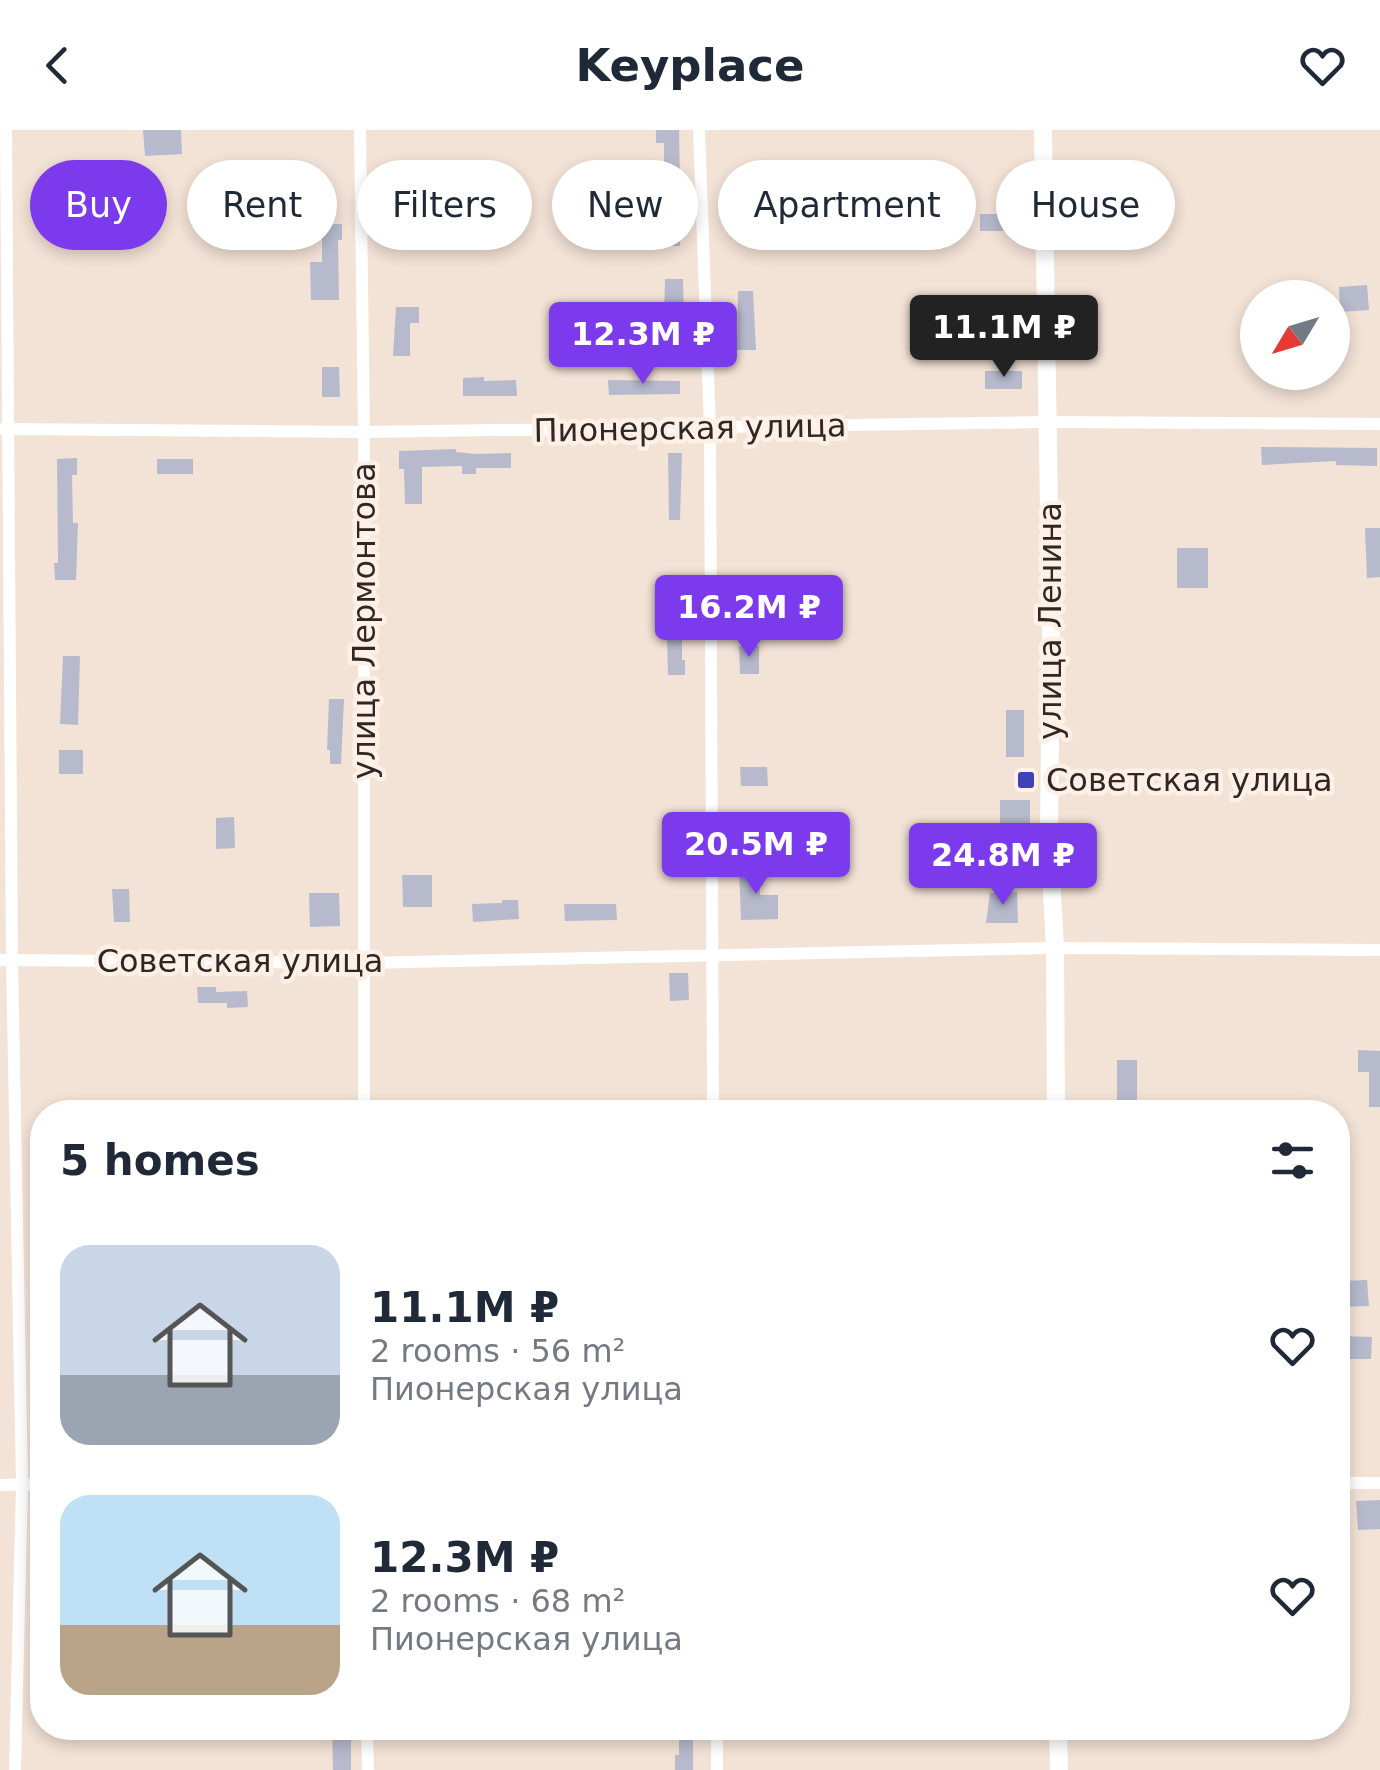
<!DOCTYPE html>
<html lang="en">
<head>
<meta charset="utf-8">
<style>
	body { margin:0; font-family:"DejaVu Sans",sans-serif; background:#f2f2f3; color:#1f2937; height:100vh; display:flex; flex-direction:column; font-size:38px; white-space:nowrap }
	* { box-sizing:border-box; margin:0 }
	p { font-size:32px; color:#747a83 }
	.icon { flex:none; width:55px; height:55px; fill:none; stroke:currentColor; stroke-width:2; stroke-linecap:round; stroke-linejoin:round }
	.map { position:relative; flex:1; overflow:hidden }
	.details { position:absolute; left:30px; top:970px; width:1320px; height:640px; display:flex; flex-direction:column; background:#fff; border-radius:40px; box-shadow:0 5px 15px #0003 }
	.details>* { flex:none }
	.hud { position:absolute; left:30px; top:30px; width:1320px; height:90px; display:flex; gap:20px }
	.needle { width:65px; rotate:232deg }
	.tools { position:absolute; left:1240px; top:150px; display:grid; gap:20px }
	.tools a { display:grid; place-items:center; width:110px; height:110px; border-radius:50%; background:#fff; box-shadow:0 5px 15px #0003; font-size:50px }
	.price { position:absolute; translate:-50% -85px; padding:0 22px; border-radius:10px; background:#7c3aed; color:#fff; font-size:32px; line-height:65px; filter:drop-shadow(0 2px 5px #0008) }
	.price::after { content:''; position:absolute; left:50%; top:60px; width:30px; height:22px; margin-left:-15px; background:inherit; clip-path:polygon(0 0,100% 0,50% 100%) }
	.price.on { background:#222; color:#fff }
	ul { padding:0; list-style:none }
	li { display:flex; align-items:center; gap:30px; height:250px; padding:0 30px }
	li span { display:grid; place-items:center; flex:none; width:280px; height:200px; border-radius:30px; color:#555 }
	li>.icon { margin-inline-start:auto }
	span .icon { width:120px; height:120px; fill:#fffc; stroke-width:1 }
	li b { font-size:42px }
	h2 { display:flex; justify-content:space-between; align-items:center; height:120px; padding:0 30px; font-size:42px }
	.chip { padding:0 35px; border-radius:45px; background:#fff; box-shadow:0 5px 15px #0003; font-size:35px; line-height:90px }
	.chip.on { background:#7c3aed; color:#fff }
	header { display:flex; justify-content:space-between; align-items:center; height:130px; padding:0 30px; background:#fff; font-size:45px; font-weight:800 }
	.map>svg:first-child { display:block }
	.building { fill:#b7bacc }
	.lines { fill:none; stroke-linecap:round; stroke-linejoin:round }
	.street { stroke:#fff; stroke-width:12 }
	.secondary { stroke:#fff; stroke-width:18 }
	.poi-dot { fill:#4042b7; stroke:#fef0e6; stroke-width:4 }
	.labels { text-anchor:middle; stroke-width:9; stroke-linejoin:round; paint-order:stroke }
	.street-label { font-size:32px; fill:#2e2723; stroke:#fef0e6 }
	.poi-label { font-size:32px; fill:#2e2723; stroke:#fef0e6; text-anchor:start }
</style>
</head>
<body>
<header><svg class="icon" aria-label="back" viewBox="0 0 24 24"><path d="M15 5l-7 7 7 7"/></svg>Keyplace<svg class="icon" aria-label="heart" viewBox="0 0 24 24"><path d="M12 20l-8-8c-3-5 5-10 8-4 3-6 11-1 8 4z"/></svg></header>
<div class="map">
<svg width="1380" height="1640" viewBox="0 0 1380 1640">
	<rect width="100%" height="100%" fill="#f3e2d6"/>
	<g class="building">
		<path d="M143 0H181L182 24 145 26Z"/>
		<path d="M656 0H679L680 49 664 50V13H656Z"/>
		<rect x="394" y="32" width="28" height="20"/>
		<path d="M735 56H749V89H754V108H735Z"/>
		<path d="M666 75H680V116H667Z"/>
		<rect x="980" y="84" width="32" height="17"/>
		<path d="M322 94H342V110H338L339 170H311L310 132H322Z"/>
		<path d="M665 149H683L684 194H664Z"/>
		<path d="M1367 155 1369 180 1340 182 1339 157Z"/>
		<path d="M738 161H753L756 220H737Z"/>
		<path d="M396 177H419V193H410V226H393Z"/>
		<path d="M322 237H339L340 267H322Z"/>
		<rect x="985" y="241" width="37" height="18"/>
		<path d="M484 247V251L516 250 517 266H463V248Z"/>
		<path d="M608 250 680 251V264L609 265Z"/>
		<path d="M1261 317 1377 318V336L1336 335V331L1262 335Z"/>
		<path d="M456 319V322L476 324 511 323V338H476V344H462V336L422 337V374H405L404 339H399V321Z"/>
		<path d="M668 323H682L680 390H669Z"/>
		<path d="M77 328V345H72L73 393H78L76 450H55L54 433H58L57 329Z"/>
		<rect x="157" y="329" width="36" height="15"/>
		<path d="M1365 398H1380V447L1367 448Z"/>
		<rect x="1177" y="418" width="31" height="40"/>
		<path d="M662 485H682V530H685V545H668L667 508H662Z"/>
		<path d="M739 516H759V544H740Z"/>
		<path d="M63 526H80L78 595 60 594Z"/>
		<path d="M329 569H344L341 634H330V620H327Z"/>
		<rect x="1006" y="580" width="18" height="47"/>
		<rect x="59" y="620" width="24" height="24"/>
		<path d="M740 637H767L768 656H741Z"/>
		<path d="M1000 670H1030V703L1000 702Z"/>
		<path d="M234 687 235 718 216 719V688Z"/>
		<path d="M739 737H760V765H778V789L741 790Z"/>
		<path d="M402 745H432V777H403Z"/>
		<path d="M112 759H129L130 792H114Z"/>
		<path d="M1017 762 1018 793H986L990 763Z"/>
		<path d="M309 763H339L340 796 310 797Z"/>
		<path d="M502 770H518L519 789 473 792 472 774 502 773Z"/>
		<path d="M564 774H616L617 790 565 791Z"/>
		<path d="M669 843H688L689 870 670 871Z"/>
		<path d="M197 857H216V862L247 861 248 877 227 878V873H198Z"/>
		<path d="M1358 920 1380 921V977H1369V942H1358Z"/>
		<rect x="1117" y="930" width="20" height="52"/>
		<path d="M1367 1150 1369 1176 1341 1177 1339 1151Z"/>
		<path d="M1340 1206 1372 1207 1371 1229H1339Z"/>
		<path d="M1380 1370V1399L1358 1400 1356 1371Z"/>
		<path d="M332 1598H351V1640H333Z"/>
		<path d="M679 1598H693V1640H675V1625H679Z"/>
	</g>
	<g class="lines">
		<g class="street">
			<path d="M6 0 12 829 22 1354 15 1640"/>
			<path d="M360 0 364 302V982"/>
			<path d="M699 0 710 298 713 982"/>
			<path d="M3 299 364 302 1048 292 1380 294"/>
			<path d="M0 830 363 833 1055 818 1380 820"/>
			<path d="M1338 1353H1380"/>
			<path d="M0 1355 42 1354"/>
			<path d="M367 1598 368 1640"/>
			<path d="M717 1598V1640"/>
		</g>
		<g class="secondary">
			<path d="M1043 0 1051 507 1049 706 1055 818 1056 982"/>
			<path d="M1058 1598 1059 1640"/>
		</g>
	</g>
	<rect class="poi-dot" x="1016" y="640" width="20" height="20" rx="5"/>
	<g class="labels">
		<g class="street-label">
			<text transform="translate(690 298) rotate(-1)" y="11">Пионерская улица</text>
			<text transform="translate(364 491) rotate(-90)" y="11">улица Лермонтова</text>
			<text transform="translate(1050 491) rotate(-90)" y="11">улица Ленина</text>
			<text x="240" y="842">Советская улица</text>
		</g>
		<g class="poi-label">
			<text x="1046" y="661">Советская улица</text>
		</g>
	</g>
</svg>
<div class="tools">
<a><svg class="needle" viewBox="-14 -14 28 28"><path d="M0-13l5 13h-10z" fill="#e53935"/><path d="M0 13l5-13h-10z" fill="#747a83"/></svg></a>
</div>
<b class="price on" style="left:1004px;top:250px">11.1M ₽</b>
<b class="price" style="left:643px;top:257px">12.3M ₽</b>
<b class="price" style="left:749px;top:530px">16.2M ₽</b>
<b class="price" style="left:756px;top:767px">20.5M ₽</b>
<b class="price" style="left:1003px;top:778px">24.8M ₽</b>
<div class="hud">
<a class="chip on">Buy</a>
<a class="chip">Rent</a>
<a class="chip">Filters</a>
<a class="chip">New</a>
<a class="chip">Apartment</a>
<a class="chip">House</a>
</div>
<section class="details">
<h2>5 homes<svg class="icon" aria-label="filters" viewBox="0 0 24 24"><path d="M4 7h16M4 17h16"/><circle cx="9" cy="7" r="2"/><circle cx="15" cy="17" r="2"/></svg></h2>
<ul>
<li><span style="background:linear-gradient(#c9d6e8 65%,#9aa5b1 0)"><svg class="icon" aria-label="home" viewBox="0 0 24 24"><path d="M3 11l9-7 9 7M6 9v11h12V9"/></svg></span><div><b>11.1M ₽</b><p>2 rooms · 56 m²</p><p>Пионерская улица</p></div><svg class="icon" aria-label="heart" viewBox="0 0 24 24"><path d="M12 20l-8-8c-3-5 5-10 8-4 3-6 11-1 8 4z"/></svg></li>
<li><span style="background:linear-gradient(#bfe0f5 65%,#b9a48a 0)"><svg class="icon" aria-label="home" viewBox="0 0 24 24"><path d="M3 11l9-7 9 7M6 9v11h12V9"/></svg></span><div><b>12.3M ₽</b><p>2 rooms · 68 m²</p><p>Пионерская улица</p></div><svg class="icon" aria-label="heart" viewBox="0 0 24 24"><path d="M12 20l-8-8c-3-5 5-10 8-4 3-6 11-1 8 4z"/></svg></li>
</ul>
</section>
</div>
</body>
</html>
